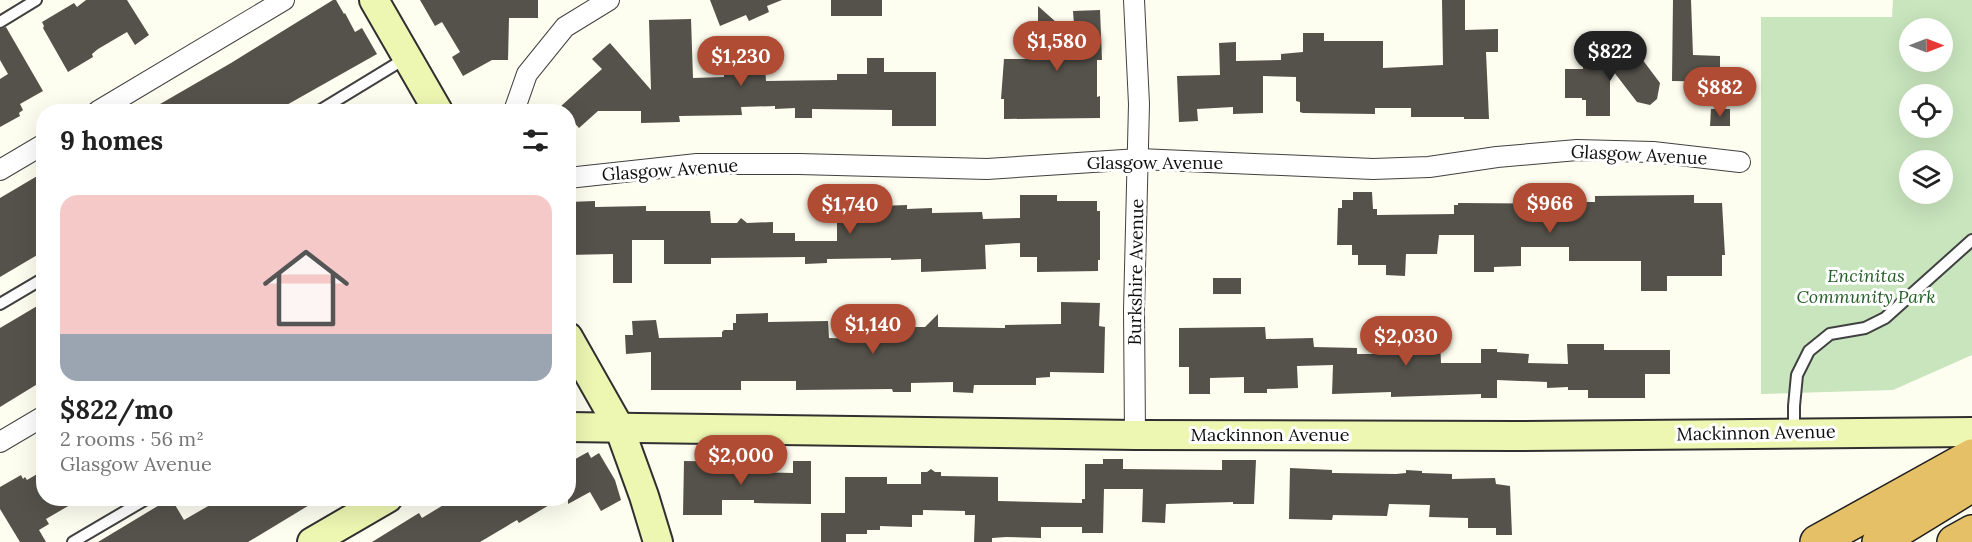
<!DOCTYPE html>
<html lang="en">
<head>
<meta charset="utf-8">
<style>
	body { margin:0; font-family:Lora,serif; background:#f2f2f2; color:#222; height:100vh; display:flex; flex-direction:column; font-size:22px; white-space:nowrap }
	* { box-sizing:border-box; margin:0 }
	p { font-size:20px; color:#767676 }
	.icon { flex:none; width:33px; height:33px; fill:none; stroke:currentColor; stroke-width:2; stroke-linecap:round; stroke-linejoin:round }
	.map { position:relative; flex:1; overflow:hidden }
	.details { position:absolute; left:36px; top:104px; width:540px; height:402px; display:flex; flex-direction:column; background:#fff; border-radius:24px; box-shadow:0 6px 24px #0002 }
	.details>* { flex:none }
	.needle { width:39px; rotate:90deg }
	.buttons { position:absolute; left:1899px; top:18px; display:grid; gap:12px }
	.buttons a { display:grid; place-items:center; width:54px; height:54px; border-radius:50%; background:#fff; box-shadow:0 6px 24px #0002; font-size:30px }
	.price { position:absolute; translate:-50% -51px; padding:0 14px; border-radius:21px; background:#b04c34; color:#fff; font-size:20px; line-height:39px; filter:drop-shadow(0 2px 3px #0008) }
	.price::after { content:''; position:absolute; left:50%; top:36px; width:18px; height:14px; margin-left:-9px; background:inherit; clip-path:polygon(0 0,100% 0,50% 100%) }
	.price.current { background:#222; color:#fff }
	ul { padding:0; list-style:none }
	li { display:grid; align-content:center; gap:12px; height:318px; padding:0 24px }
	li+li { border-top:2px solid #e0e0e0 }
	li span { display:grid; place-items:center; height:186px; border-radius:18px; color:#555 }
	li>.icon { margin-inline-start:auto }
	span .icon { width:108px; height:108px; fill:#fffc; stroke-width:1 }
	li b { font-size:26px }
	h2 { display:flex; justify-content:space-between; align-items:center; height:72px; padding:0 24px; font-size:26px }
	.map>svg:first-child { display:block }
	.green { fill:#c8e5bd; fill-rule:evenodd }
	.building { fill:#55524b }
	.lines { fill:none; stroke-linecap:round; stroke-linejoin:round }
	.lane-casing { stroke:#414141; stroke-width:14 }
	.street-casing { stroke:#414141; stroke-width:22 }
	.secondary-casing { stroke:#303030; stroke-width:32 }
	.highway-casing { stroke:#1f1f1f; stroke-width:36 }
	.lane { stroke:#fff; stroke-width:10 }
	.street { stroke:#fff; stroke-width:20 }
	.secondary { stroke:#edf7b2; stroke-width:28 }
	.highway { stroke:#e6c066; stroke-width:33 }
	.labels { text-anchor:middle; stroke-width:6; stroke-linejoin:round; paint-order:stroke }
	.street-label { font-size:18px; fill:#0e0e0e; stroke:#fff }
	.park-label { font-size:18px; font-style:italic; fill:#245f27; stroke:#fff }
</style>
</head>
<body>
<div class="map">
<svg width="1972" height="542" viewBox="0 0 1972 542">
	<rect width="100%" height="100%" fill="#fdfdf0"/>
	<path class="green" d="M1893 0H1972V355L1893 390 1761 394V17H1892ZM1910 28H1942V62H1910ZM1910 94H1942V128H1910ZM1910 160H1942V194H1910Z"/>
	<g class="building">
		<path d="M86 0H127L149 35 135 45 127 32 98 49 92 54 93 57 68 72 43 28 44 26 42 22 74 3 77 7Z"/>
		<path d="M333 0H336L344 14 345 13 355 32 362 28 377 54 276 111H148L231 63Z"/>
		<path d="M420 0H538V18H509L508 60H492L463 76 452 57 460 52 442 22 435 26Z"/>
		<path d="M710 0H782L767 6 769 12 749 21 746 15 720 26Z"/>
		<rect x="831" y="0" width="51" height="16"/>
		<path d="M1442 0H1465V30L1498 29V52H1486L1489 119H1464V117H1411V108H1375V114L1303 113 1300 112V102L1296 101V77L1263 76V113L1233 114V107L1197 109 1198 121 1179 122 1177 76 1220 75 1219 43 1236 42V61L1281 60V54L1303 52V33H1324V41H1383V68L1443 65Z"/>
		<path d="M1673 0H1691L1693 55 1720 56V82L1672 81Z"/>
		<path d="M1038 6 1075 39 1073 11 1100 10 1102 60H1097V97L1100 96V118L1004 119V99H1001L1004 59H1038Z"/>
		<path d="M691 19 693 78 724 77V72L735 71V68L765 67 766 81 837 80V74H867V58H884V72H936V126H892V110L812 109V118H795V108L775 109V106L741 107 742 115 679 116 680 122 641 123V111H598L579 128 568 116V111H564L560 107 602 69 592 59 610 43 651 90 649 20Z"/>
		<path d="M6 27 43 91 20 104 23 110 19 113 20 116 0 127V79L8 74 0 60V29Z"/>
		<path d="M1591 49H1609V63L1633 56 1642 59 1660 83 1657 99 1650 105 1637 102 1610 67V116H1586V100H1582V98H1565V69H1583V65H1589Z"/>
		<path d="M1711 109H1730V126H1710Z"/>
		<path d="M44 172V251L0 277V198Z"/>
		<path d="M1353 192H1372L1373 209H1377V215L1454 214V205H1458V203L1579 204V202H1595V196L1694 195V203H1722L1725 255H1722V276H1667V291H1641V261H1569V247H1521V266L1494 267V272H1474V235H1439L1437 254H1406L1405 276 1386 275V265H1358V255H1352V245H1337L1338 208H1342V200H1353Z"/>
		<path d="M879 195V206L907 205V209L932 208V213L982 212 983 219 1020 218V195H1057V201H1097V211H1100V260H1098V271L1037 272V257H1020V243L985 245 986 269 921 272V259L891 260V258L827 259V263L805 264V257L711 258V264H664V240H632V283H613V254L568 255V202L595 201V207L646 206V211H710L711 223H737L741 218 747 223 773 222V233H795V241H837V196Z"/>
		<rect x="1213" y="278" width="28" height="16"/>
		<path d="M44 302V380L0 407V328Z"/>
		<path d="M1061 302 1100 303 1099 326 1105 327 1104 373 1050 372V377L1036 378V385H974L973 393 953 392V382L911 383V392H893L892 389 796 390V381H741V390H651V352L626 354 625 335H633L632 321 656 320 659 338 722 337V332L724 330H733V323H736V314L768 313V322L828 321 829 338 893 340V333H901V327H925L938 314V327L1005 328V325L1061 324Z"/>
		<path d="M1265 327 1266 339 1313 338 1314 347 1357 348V354H1418V351H1420V341L1440 340 1441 363H1481V349H1497V352L1529 354 1528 363 1568 364 1567 344H1604V350H1670V374H1645V398H1588V390H1568V387L1547 388V382L1497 380V398H1481V394L1391 397V392L1332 394 1333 365 1297 366 1298 388 1267 389V393H1244V377L1210 378V394H1189V367H1179V328Z"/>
		<path d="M588 452 591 458 599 453 615 480 621 500 601 511 590 492 568 504V463Z"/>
		<path d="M1103 459H1123V469L1222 470V460H1256L1254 504H1233V502L1166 504 1165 523 1142 522 1143 489H1104L1103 533H1082V527H1041V538L1006 537 992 538V542H974L975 515H965V511L923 510V515H912V527L880 526V530H867V534H846V542H821V513H845V477H887V484H921V472H927L931 469 935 472H941V476L998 477V501L1082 503V499H1085V464H1103Z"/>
		<path d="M684 461 746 462V472L793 473V461H811V504L754 503V500H722V515H683Z"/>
		<path d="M1290 468 1332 470V473H1334L1396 474 1406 473V470L1422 471V473L1452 474V479L1495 478 1496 484 1510 486 1512 535H1496V528H1468V518L1429 517 1430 505 1389 504 1387 516 1333 515 1332 520 1289 519Z"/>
		<path d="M44 470V498H82L46 519 49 524 39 530 46 542H20L0 509V487L21 475 23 479 25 477 27 480Z"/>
		<path d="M171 498 184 520 222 498H321L248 542H98Z"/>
		<path d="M455 498H561L519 523 517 520 480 542H372L419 513 422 518Z"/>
	</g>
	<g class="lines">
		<defs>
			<g id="lane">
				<path d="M0 22 36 0"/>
				<path d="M319 111 406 58"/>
				<path d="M0 304 44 278"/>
				<path d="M1794 433V406L1797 375 1809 351 1830 334 1865 328 1885 318 1972 240"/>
				<path d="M73 542 148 498"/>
			</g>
			<g id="street">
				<path d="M1134 0 1139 104 1134 310 1135 435"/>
				<path d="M98 111 284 0"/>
				<path d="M514 111 527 74 565 27 609 0"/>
				<path d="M0 170 44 144"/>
				<path d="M568 178 697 164H799L987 169 1139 159 1373 169 1429 167 1497 157 1577 150 1653 152 1740 162"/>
				<path d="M0 442 44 416"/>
			</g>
			<g id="secondary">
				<path d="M374 0 438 111"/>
				<path d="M568 337 619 427 644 496 658 542"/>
				<path d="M568 427 1135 435 1516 436 1972 432"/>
				<path d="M312 542 388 498"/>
			</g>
			<g id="highway">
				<path d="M1817 542 1972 456"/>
				<path d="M1879 542 1972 485"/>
				<path d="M1954 542 1972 532"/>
			</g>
		</defs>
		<use href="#lane" class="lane-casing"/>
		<use href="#street" class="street-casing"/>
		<use href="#secondary" class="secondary-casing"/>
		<use href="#highway" class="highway-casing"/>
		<use href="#lane" class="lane"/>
		<use href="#street" class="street"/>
		<use href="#secondary" class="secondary"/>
		<use href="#highway" class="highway"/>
	</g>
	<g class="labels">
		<g class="street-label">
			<text transform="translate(1639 155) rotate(3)" y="6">Glasgow Avenue</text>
			<text x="1155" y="169">Glasgow Avenue</text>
			<text transform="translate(670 170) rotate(-4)" y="6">Glasgow Avenue</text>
			<text transform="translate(1136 272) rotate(-89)" y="6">Burkshire Avenue</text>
			<text transform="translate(1756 433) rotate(-1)" y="6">Mackinnon Avenue</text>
			<text x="1270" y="441">Mackinnon Avenue</text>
		</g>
		<g class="park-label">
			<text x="1866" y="282">Encinitas<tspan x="1866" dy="21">Community Park</tspan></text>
		</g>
	</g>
</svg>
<div class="buttons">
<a><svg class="needle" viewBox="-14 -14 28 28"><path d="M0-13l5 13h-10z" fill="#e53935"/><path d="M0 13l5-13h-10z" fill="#767676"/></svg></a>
<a><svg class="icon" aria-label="locate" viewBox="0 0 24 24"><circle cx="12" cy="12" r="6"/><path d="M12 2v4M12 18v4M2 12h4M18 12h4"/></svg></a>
<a><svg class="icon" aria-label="layers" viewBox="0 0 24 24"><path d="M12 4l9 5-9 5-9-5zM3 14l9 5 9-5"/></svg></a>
</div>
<b class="price" style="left:1057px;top:72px">$1,580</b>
<b class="price current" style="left:1610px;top:82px">$822</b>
<b class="price" style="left:741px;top:87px">$1,230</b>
<b class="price" style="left:1720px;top:118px">$882</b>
<b class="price" style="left:1550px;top:234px">$966</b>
<b class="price" style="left:850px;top:235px">$1,740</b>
<b class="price" style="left:873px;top:355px">$1,140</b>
<b class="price" style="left:1406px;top:367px">$2,030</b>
<b class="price" style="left:741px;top:486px">$2,000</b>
<section class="details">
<h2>9 homes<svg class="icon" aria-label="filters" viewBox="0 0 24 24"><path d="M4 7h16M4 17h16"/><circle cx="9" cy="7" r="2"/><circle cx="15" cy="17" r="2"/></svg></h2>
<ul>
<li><span style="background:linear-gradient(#f6c9c9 75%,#9aa5b1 0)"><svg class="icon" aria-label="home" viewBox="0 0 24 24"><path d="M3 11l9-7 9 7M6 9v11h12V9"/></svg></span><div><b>$822/mo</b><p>2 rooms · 56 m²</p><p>Glasgow Avenue</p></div></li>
</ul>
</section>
</div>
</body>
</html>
